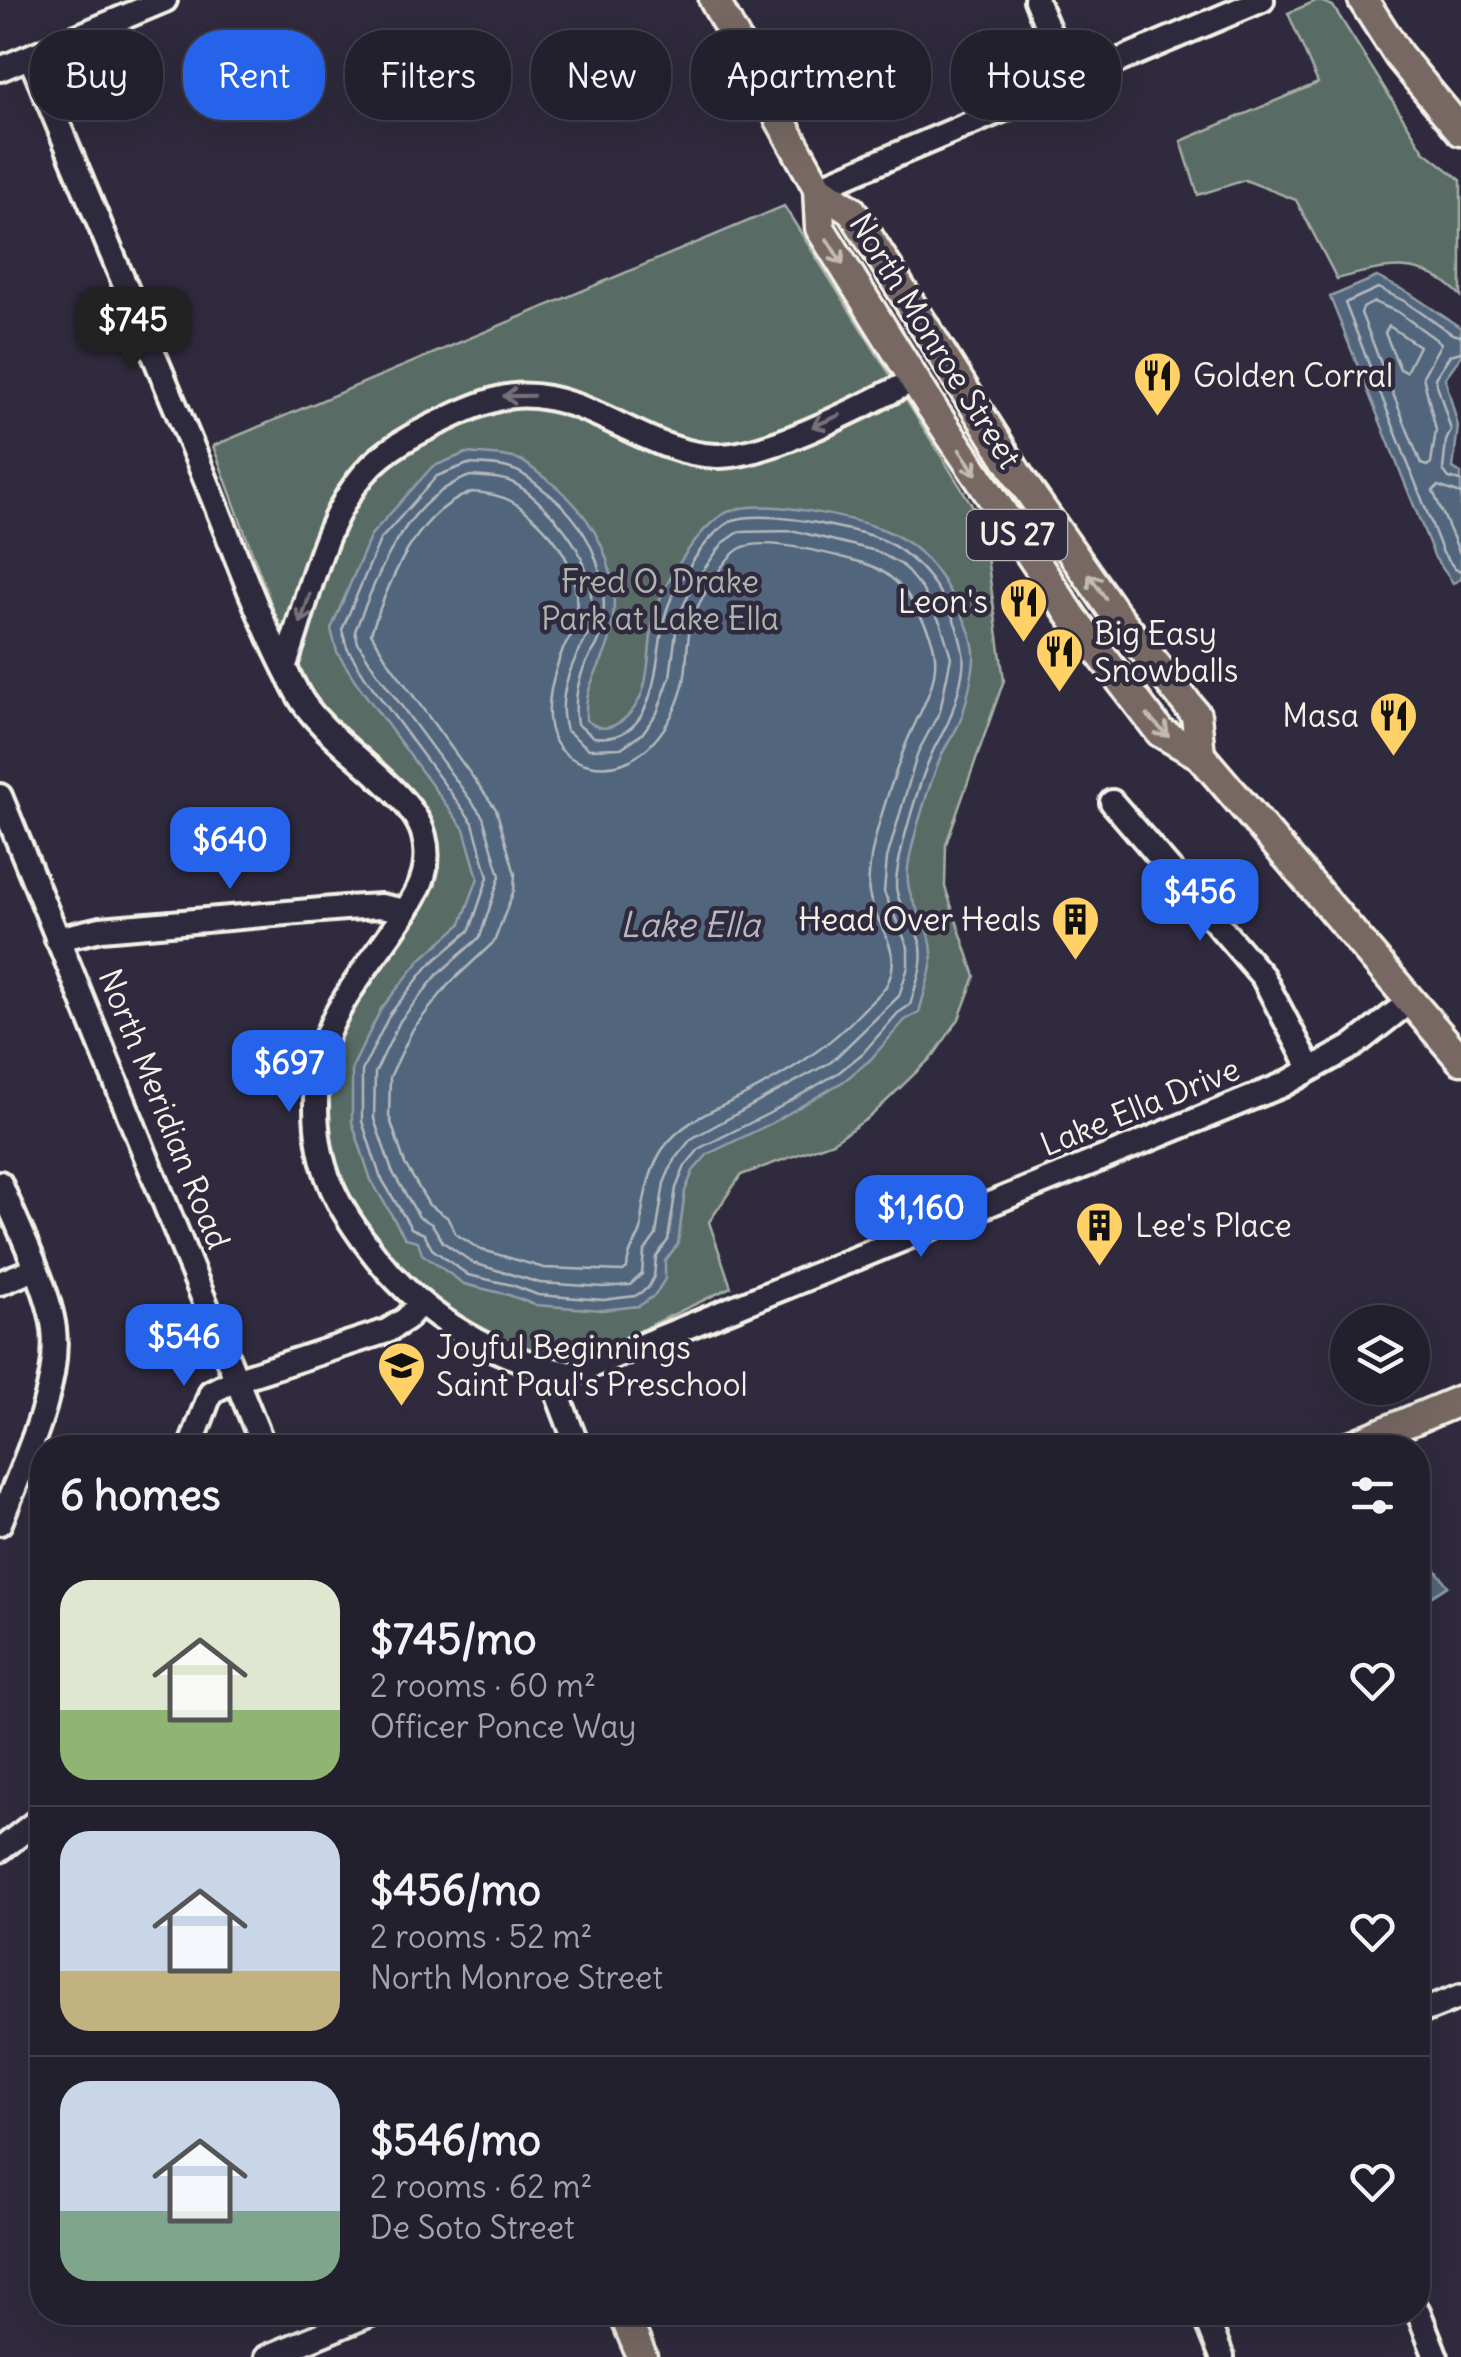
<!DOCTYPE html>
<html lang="en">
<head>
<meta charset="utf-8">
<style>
	body { margin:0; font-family:Delius,sans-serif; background:#2f2d3a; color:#f1f3f6; height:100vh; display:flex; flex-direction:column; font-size:38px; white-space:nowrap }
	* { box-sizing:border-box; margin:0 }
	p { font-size:32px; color:#a3a3aa }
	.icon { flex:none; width:55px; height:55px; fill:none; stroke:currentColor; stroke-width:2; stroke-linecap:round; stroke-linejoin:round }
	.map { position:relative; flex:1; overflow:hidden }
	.details { position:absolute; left:30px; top:1435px; width:1400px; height:890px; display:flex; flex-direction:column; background:#23202e; border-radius:40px; box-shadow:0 10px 40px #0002,0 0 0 2px #403e4a }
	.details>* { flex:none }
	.top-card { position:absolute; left:30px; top:30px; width:1402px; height:90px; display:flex; gap:20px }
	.buttons { position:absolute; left:1330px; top:1305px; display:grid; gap:20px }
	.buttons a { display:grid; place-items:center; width:100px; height:100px; border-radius:50%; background:#23202e; box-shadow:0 10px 40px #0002,0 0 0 2px #403e4a; font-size:50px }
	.price { position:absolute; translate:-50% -85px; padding:0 22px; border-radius:20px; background:#2563eb; color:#fff; font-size:32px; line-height:65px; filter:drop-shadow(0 2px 5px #0008) }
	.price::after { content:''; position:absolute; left:50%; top:60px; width:30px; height:22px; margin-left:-15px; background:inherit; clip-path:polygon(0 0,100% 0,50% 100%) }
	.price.selected { background:#222; color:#fff }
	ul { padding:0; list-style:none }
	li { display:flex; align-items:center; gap:30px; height:250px; padding:0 30px }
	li+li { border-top:2px solid #403e4a }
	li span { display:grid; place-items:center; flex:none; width:280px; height:200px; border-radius:30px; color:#555 }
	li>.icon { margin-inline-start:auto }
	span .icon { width:120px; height:120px; fill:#fffc; stroke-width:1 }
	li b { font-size:42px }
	h2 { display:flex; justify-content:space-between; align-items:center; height:120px; padding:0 30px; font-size:42px }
	.pill { padding:0 35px; border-radius:40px; background:#23202e; box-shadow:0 10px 40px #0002,0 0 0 2px #403e4a; font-size:35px; line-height:90px }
	.pill.selected { background:#2563eb; color:#fff }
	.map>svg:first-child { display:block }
	.green { fill:#596c65; stroke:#a6aea6; stroke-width:2.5 }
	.water { fill:#51657c; stroke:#929da7; stroke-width:2.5 }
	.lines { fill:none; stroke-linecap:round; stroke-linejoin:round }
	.shore { stroke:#b3b9bd; stroke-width:2.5 }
	.minor-casing { stroke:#f4f1e8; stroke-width:30 }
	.major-casing { stroke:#f4f1e8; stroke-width:35 }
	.minor { stroke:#2f2a3d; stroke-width:22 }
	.major { stroke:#776864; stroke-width:28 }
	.oneway { stroke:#c2bab3 }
	.oneway2 { stroke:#747079 }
	.labels { text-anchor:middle; stroke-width:9; stroke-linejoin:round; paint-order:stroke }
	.shield { fill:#2f2a3d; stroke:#b9b5b5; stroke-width:2.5 }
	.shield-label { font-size:30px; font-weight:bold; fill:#f4f1e8 }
	.street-label { font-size:32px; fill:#f4f1e8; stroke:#2f2a3d }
	.poi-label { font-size:32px; fill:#f4f1e8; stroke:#2f2a3d; text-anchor:start }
	.park-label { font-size:32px; fill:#aeb5ad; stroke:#2f2a3d }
	.water-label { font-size:35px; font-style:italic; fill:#b3b9bd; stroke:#2f2a3d }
</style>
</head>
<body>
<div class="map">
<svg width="1461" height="2357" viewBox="0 0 1461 2357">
	<rect width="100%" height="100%" fill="#2f2a3d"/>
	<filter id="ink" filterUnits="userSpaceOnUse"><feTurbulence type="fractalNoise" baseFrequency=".01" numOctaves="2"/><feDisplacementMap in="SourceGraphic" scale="20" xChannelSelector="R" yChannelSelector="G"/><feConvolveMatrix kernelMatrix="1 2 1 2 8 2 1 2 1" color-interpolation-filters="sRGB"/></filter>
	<g filter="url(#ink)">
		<g class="green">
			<path d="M1318 0 1333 6 1424 151 1461 180V296C1422 256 1386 266 1337 279L1296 200 1245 180 1198 195 1181 141 1318 83 1288 13Z"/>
			<path d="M784 206 982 521 1004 680 946 844 945 887 975 976 959 1019 934 1055 871 1116 833 1142 741 1175 709 1222 731 1287 593 1353 563 1359 543 1358 517 1350 468 1323 431 1297 383 1247 352 1208 333 1171 324 1123 326 1080 342 1021 436 885 437 840 420 803 318 705 273 609 213 446Z"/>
		</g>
		<g class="water">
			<path d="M1377 277 1409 293 1461 328V356L1445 378 1458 426 1453 468 1461 473V579L1453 583 1435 558 1330 297Z"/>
			<path d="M466 453C483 455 504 454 520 460 529 464 537 473 545 478 596 515 623 570 611 633 605 667 584 678 586 720 598 729 606 731 620 722 657 697 644 647 656 610 665 581 702 519 733 510 768 499 848 517 882 529 911 540 933 562 948 589 959 608 976 637 974 660 973 674 966 705 961 719 956 733 945 745 940 759 929 785 914 834 909 861 902 897 921 908 930 939 937 963 924 990 919 1013L905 1020 870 1060 844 1081 772 1123 708 1154 693 1171 685 1191 678 1244 665 1261V1279L655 1295 639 1306 602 1310 535 1305 509 1295 464 1284 422 1254 418 1241 405 1238 371 1180 352 1122V1068L381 1009 421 959 461 924 478 878 464 829 356 682 337 652 331 629 371 535 432 467Z"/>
			<path d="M1418 1546 1448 1586 1418 1605Z"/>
		</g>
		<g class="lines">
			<g class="shore">
				<path d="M1374 302 1398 312 1441 343 1423 376 1436 430 1431 463 1427 466 1421 464 1361 313 1363 308Z"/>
				<path d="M1389 326 1419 346 1406 372 1400 369 1385 333Z"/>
				<path d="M1461 336 1452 334 1404 301 1378 288 1345 303 1443 553 1455 569 1461 571"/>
				<path d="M1461 352 1450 355 1435 378 1451 430 1446 441 1443 470 1449 478 1461 481"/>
				<path d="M468 464C483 465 500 464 514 470 524 473 532 481 540 487 587 521 611 571 602 629 600 641 596 647 590 656 578 675 573 703 577 724L594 737C660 745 654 658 665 616 672 589 708 530 734 520 754 513 797 519 817 523 838 528 863 531 883 540 925 560 956 608 963 653 966 669 957 697 952 712 948 727 938 739 932 753 920 780 897 855 896 884 896 907 918 925 921 947 924 967 915 986 910 1005L898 1013 863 1053 838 1073 768 1114 700 1148 685 1166 676 1188 668 1240 656 1257 654 1277 648 1288 635 1296 603 1300 538 1295 512 1285 468 1275 432 1249 424 1234 411 1228 380 1176 362 1121V1071L390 1014 428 966 470 930 488 877 473 823 365 677 347 648 342 630 380 540 437 476Z"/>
				<path d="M470 476C483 477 497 477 509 481 522 486 536 499 546 509 580 543 597 578 590 627 588 639 582 644 577 655 566 677 558 706 566 730L589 749 621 748 642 734 657 713 670 677 678 617 696 580 723 543 739 532 795 531 876 551 902 565 922 589 941 624 951 657 940 711 918 752 887 858 884 892 908 947V967L899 996 831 1062 691 1139 674 1160 664 1183 656 1235 644 1252 642 1274 630 1285 603 1287 540 1283 473 1263 443 1242 432 1224 419 1217 392 1171 374 1119 375 1073 400 1021 437 975 480 937 500 876 483 817 375 670 358 643 355 631C379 572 405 499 470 476Z"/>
				<path d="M472 492C506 494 519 503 543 527 570 554 581 586 575 624 573 636 565 643 561 654 547 693 534 752 589 765 640 776 675 724 684 681 688 662 686 642 691 624 697 605 723 557 741 548 766 536 835 555 863 563 884 569 901 584 913 603 922 618 934 638 935 656 938 689 914 720 904 749 892 782 879 818 872 852 870 864 867 881 869 893 875 926 906 951 886 986 881 994 870 1003 863 1010 828 1048 789 1072 743 1096 713 1111 682 1121 662 1150 651 1168 645 1192 642 1213 641 1219 643 1224 641 1230 636 1245 628 1249 627 1268L623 1271 544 1268 479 1249 456 1234 447 1217 429 1205 405 1164 389 1116 390 1077 413 1029 448 985 494 942 514 890 515 874 496 809 388 661 371 633C389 581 416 512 472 492Z"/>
				<path d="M1461 494 1438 486 1433 491 1461 556"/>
			</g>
			<defs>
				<g id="minor">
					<path d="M1036 0 1070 81"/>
					<path d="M30 57C87 194 144 331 201 468 232 543 259 623 298 694 325 743 412 789 424 836 434 873 413 900 393 930 369 964 341 998 326 1037 318 1057 316 1079 316 1100 315 1168 336 1206 377 1258 426 1319 495 1359 571 1374L1283 1085 1353 1046 1409 1002"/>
					<path d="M0 69 165 0"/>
					<path d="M818 188 1262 0"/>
					<path d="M285 665C309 600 322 514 373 464 395 443 423 430 451 417 497 395 524 388 574 405 621 421 665 455 717 456 768 457 867 404 914 380"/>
					<path d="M0 796 264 1448"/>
					<path d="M1112 802 1263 977 1311 1069"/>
					<path d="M57 939 101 929 345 908 381 906 406 911"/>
					<path d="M0 1183C16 1223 49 1288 54 1329 61 1390 21 1467 0 1523"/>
					<path d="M0 1283 35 1269"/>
					<path d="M548 1369 578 1448"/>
					<path d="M190 1448 211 1392 235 1380 387 1331 406 1319 421 1303"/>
					<path d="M0 1850 42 1817"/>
					<path d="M1418 2013 1461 1996"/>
					<path d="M1418 2311 1436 2357"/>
					<path d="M1204 2312 1222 2357"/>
					<path d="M267 2357 376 2312"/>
				</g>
				<g id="major">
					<path d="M714 0 818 188 852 211 1021 480 1113 611 1196 715 1200 755"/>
					<path d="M1363 0 1399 56 1461 131"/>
					<path d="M818 188 820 228 932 408 1073 618 1160 732 1200 755 1461 1060"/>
					<path d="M1346 1448 1461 1400"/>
					<path d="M623 2312 642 2357"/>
				</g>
			</defs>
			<use href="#minor" class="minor-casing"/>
			<use href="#major" class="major-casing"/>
			<use href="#minor" class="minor"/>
			<use href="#major" class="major"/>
		</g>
		<defs><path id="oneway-shaft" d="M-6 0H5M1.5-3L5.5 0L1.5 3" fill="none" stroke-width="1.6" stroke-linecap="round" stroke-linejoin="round" transform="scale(2.5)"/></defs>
		<g class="oneway">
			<use href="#oneway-shaft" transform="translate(835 252) rotate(58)"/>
			<use href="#oneway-shaft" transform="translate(968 462) rotate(56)"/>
			<use href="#oneway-shaft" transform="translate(1097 586) rotate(-124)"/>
			<use href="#oneway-shaft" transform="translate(1158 726) rotate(45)"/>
		</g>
		<g class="oneway2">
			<use href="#oneway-shaft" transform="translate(518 396) rotate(179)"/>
			<use href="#oneway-shaft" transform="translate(826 421) rotate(157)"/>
			<use href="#oneway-shaft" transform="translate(305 609) rotate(109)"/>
		</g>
	</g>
	<defs>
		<symbol id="restaurant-pin" viewBox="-11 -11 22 30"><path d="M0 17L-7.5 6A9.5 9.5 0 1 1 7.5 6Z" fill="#ffd166" stroke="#2f2a3d"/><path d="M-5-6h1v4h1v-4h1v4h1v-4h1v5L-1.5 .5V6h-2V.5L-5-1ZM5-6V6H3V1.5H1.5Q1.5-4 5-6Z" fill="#111"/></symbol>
		<symbol id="building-pin" viewBox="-11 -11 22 30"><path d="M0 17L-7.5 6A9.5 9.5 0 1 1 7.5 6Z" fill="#ffd166" stroke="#2f2a3d"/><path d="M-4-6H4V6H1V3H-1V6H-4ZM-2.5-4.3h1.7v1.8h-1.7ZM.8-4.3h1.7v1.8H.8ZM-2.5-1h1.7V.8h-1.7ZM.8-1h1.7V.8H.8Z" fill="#111"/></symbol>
		<symbol id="school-pin" viewBox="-11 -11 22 30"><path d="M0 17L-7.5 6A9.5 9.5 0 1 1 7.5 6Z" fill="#ffd166" stroke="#2f2a3d"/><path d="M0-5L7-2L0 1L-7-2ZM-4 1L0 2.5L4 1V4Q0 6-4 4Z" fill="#111"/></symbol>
	</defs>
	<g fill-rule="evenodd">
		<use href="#restaurant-pin" x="1130" y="348" width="55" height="75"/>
		<use href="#restaurant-pin" x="996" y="574" width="55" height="75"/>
		<use href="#restaurant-pin" x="1032" y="624" width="55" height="75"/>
		<use href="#restaurant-pin" x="1366" y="688" width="55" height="75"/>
		<use href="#building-pin" x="1048" y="892" width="55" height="75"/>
		<use href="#building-pin" x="1072" y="1198" width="55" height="75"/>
		<use href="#school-pin" x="374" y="1338" width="55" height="75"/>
	</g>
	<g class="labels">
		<rect class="shield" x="967" y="510" width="100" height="50" rx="8"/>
		<g class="shield-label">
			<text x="1017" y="545">US 27</text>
		</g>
		<g class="street-label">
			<text transform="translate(935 341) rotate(58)" y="11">North Monroe Street</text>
			<text transform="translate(1140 1107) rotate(-22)" y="11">Lake Ella Drive</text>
			<text transform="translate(164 1109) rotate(68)" y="11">North Meridian Road</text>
		</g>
		<g class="poi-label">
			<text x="1193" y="387">Golden Corral</text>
			<text x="988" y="613" text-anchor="end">Leon's</text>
			<text x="1094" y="645">Big Easy<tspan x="1094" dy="37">Snowballs</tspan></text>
			<text x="1359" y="727" text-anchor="end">Masa</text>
			<text x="1041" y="931" text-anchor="end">Head Over Heals</text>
			<text x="1135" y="1237">Lee's Place</text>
			<text x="436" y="1359">Joyful Beginnings<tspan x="436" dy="37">Saint Paul's Preschool</tspan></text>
		</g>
		<g class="park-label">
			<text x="660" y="593">Fred O. Drake<tspan x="660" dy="37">Park at Lake Ella</tspan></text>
		</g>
		<g class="water-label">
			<text x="690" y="937">Lake Ella</text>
		</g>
	</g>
</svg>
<div class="buttons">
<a><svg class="icon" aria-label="layers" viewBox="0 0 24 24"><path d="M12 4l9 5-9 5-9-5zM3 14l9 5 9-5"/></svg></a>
</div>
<b class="price selected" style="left:133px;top:372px">$745</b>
<b class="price" style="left:230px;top:892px">$640</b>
<b class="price" style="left:1200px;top:944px">$456</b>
<b class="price" style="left:289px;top:1115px">$697</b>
<b class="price" style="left:921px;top:1260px">$1,160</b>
<b class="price" style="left:184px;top:1389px">$546</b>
<div class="top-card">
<a class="pill">Buy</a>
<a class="pill selected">Rent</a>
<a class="pill">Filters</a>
<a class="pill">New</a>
<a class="pill">Apartment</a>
<a class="pill">House</a>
</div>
<section class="details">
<h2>6 homes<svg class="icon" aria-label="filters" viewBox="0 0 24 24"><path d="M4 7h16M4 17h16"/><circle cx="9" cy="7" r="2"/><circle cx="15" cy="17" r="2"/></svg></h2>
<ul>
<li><span style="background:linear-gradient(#dfe7d0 65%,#8fb573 0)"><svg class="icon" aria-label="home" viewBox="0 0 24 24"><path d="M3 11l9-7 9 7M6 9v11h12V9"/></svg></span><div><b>$745/mo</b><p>2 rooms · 60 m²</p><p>Officer Ponce Way</p></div><svg class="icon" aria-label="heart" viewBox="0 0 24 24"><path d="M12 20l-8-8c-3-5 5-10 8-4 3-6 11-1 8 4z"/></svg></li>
<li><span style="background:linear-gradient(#c9d6e8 70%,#c2b280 0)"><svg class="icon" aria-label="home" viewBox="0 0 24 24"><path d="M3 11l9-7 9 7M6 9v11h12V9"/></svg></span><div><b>$456/mo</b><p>2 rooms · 52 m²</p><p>North Monroe Street</p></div><svg class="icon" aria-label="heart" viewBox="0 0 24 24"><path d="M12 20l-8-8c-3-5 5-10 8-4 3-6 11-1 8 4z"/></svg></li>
<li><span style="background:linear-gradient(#c9d6e8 65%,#7fa58c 0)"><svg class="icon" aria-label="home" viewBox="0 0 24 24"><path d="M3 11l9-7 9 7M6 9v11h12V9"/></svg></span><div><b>$546/mo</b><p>2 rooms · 62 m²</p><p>De Soto Street</p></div><svg class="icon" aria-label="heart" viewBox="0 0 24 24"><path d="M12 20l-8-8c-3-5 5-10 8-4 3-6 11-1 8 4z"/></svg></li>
</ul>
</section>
</div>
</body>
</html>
